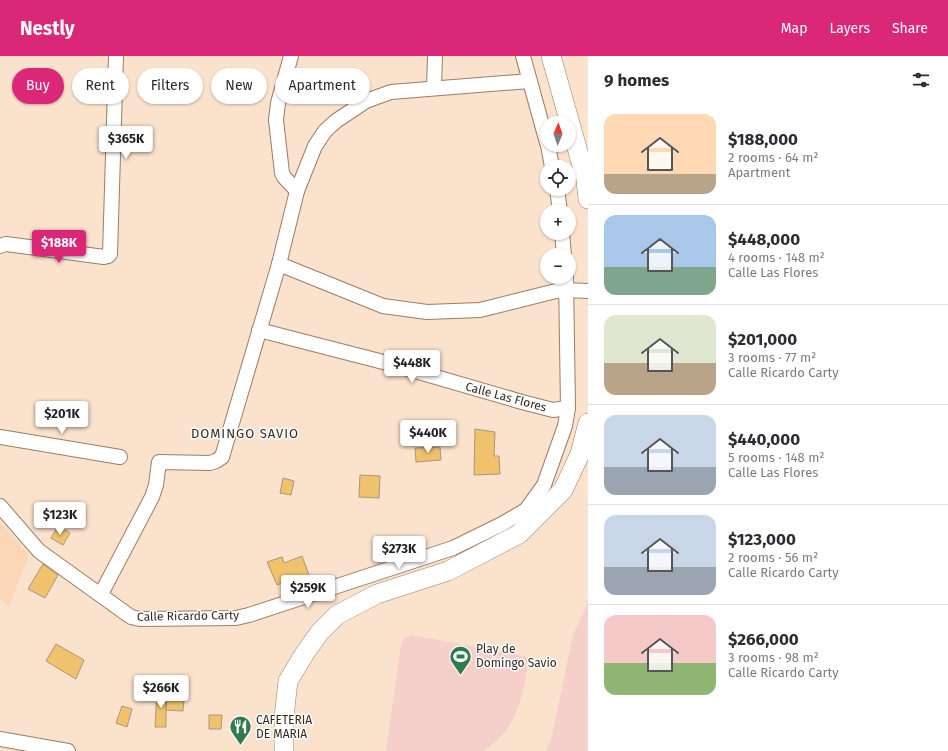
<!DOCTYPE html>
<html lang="en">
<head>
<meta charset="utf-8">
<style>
	body { margin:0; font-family:"Fira Sans",sans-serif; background:#f2f2f3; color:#2b2b33; height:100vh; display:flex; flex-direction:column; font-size:15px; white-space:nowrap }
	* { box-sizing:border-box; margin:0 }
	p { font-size:13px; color:#7c7c81 }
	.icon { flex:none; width:22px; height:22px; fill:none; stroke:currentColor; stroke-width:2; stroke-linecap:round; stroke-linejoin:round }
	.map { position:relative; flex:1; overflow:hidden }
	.panel { display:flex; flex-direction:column; background:#fff; width:360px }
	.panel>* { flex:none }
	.top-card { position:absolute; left:12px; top:12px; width:380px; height:36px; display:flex; gap:8px }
	.needle { width:26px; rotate:2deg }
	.fabs { position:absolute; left:540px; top:60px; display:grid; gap:8px }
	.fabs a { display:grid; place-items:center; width:36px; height:36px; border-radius:50%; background:#fff; box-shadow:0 1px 3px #0004; font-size:20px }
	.price { position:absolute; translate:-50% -34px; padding:0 9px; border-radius:4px; background:#fff; color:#222; font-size:13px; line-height:26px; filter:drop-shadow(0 1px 2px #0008) }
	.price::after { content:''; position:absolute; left:50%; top:24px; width:12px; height:9px; margin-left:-6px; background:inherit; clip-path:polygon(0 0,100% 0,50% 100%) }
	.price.current { background:#db2777; color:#fff }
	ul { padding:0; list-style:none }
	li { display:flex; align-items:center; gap:12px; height:100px; padding:0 16px }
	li+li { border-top:1px solid #e1e1e2 }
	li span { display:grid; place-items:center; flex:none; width:112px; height:80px; border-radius:12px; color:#555 }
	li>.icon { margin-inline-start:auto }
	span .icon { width:48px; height:48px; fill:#fffc; stroke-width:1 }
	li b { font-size:17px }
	h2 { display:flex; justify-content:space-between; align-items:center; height:48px; padding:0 16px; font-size:17px }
	.chip { padding:0 14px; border-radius:18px; background:#fff; box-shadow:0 1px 3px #0004; font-size:14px; line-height:36px }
	.chip.current { background:#db2777; color:#fff }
	header { display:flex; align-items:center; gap:24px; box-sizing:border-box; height:56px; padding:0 20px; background:#db2777; color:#fff }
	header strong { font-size:19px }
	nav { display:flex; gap:22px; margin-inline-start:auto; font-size:14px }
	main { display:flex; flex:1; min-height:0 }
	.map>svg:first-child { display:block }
	.built { fill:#fcd7b6 }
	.green { fill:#f6cfca }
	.building { fill:#f1c26e; stroke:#aa9777 }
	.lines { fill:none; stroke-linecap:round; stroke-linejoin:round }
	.street-casing { stroke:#9a7e65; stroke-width:16 }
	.secondary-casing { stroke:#9a7e65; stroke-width:20 }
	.street { stroke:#fff; stroke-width:14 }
	.secondary { stroke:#fff; stroke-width:19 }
	.labels { text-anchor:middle; stroke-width:3; stroke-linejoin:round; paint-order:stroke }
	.street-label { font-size:12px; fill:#362a20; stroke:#fff }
	.poi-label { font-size:12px; fill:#362a20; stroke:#fff; text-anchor:start }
	.neighbourhood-label { font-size:13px; letter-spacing:1px; fill:#362a20; stroke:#fff }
</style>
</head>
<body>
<header>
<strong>Nestly</strong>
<nav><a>Map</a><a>Layers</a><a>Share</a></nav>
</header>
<main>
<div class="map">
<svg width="588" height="695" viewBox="0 0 588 695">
	<rect width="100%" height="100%" fill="#fbe2cc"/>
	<path class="built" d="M0 466 29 499 9 550 0 543Z"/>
	<g class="green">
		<path d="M588 547V695H546L551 684 573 579Z"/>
		<path d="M412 579 529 601C523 639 519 672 483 695H386L401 589 403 583Z"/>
	</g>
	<g class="building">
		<path d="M475 373 495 376 494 400H499L500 418 474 419Z"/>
		<path d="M440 391 441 404 416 406 415 392Z"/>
		<path d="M360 419 380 420 379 442 359 441Z"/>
		<path d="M283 422 294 425 291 439 280 437Z"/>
		<path d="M58 470 70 477 63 489 51 482Z"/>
		<path d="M302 500 310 522 298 525 296 522 277 529 267 506 282 501 284 507Z"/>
		<path d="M43 508 58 519 45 542 28 533Z"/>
		<path d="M56 588 84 604 76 623 46 605Z"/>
		<path d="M157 634 166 635V671H155Z"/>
		<path d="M167 641 184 642 183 655 166 654Z"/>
		<path d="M122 650 132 653 127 671 116 667Z"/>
		<path d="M209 659H222L221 673H209Z"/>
	</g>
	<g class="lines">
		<defs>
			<g id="street">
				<path d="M291 0 278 47 276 64 282 117 284 121 297 135"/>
				<path d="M523 0 547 87"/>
				<path d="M434 31 435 0"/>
				<path d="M548 89 552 111"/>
				<path d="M557 133 560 155"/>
				<path d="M562 177 564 199"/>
				<path d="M0 190 6 188 104 201 108 200 110 198 116 0"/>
				<path d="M279 208 383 250 427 256 480 254 556 235 567 234 588 235"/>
				<path d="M259 274 391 308 522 346 553 354 568 352"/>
				<path d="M0 381 120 401"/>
				<path d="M0 450 39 495 131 561 140 563 236 562 249 559 453 492 502 468 526 454 544 429 565 370 568 352 566 221"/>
				<path d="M101 538 152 441 156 429 159 406 210 407 216 405 222 401 279 208 297 135 315 90 325 75 336 65 366 45 391 36 530 25"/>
				<path d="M0 683 68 695"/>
			</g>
			<g id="secondary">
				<path d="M551 0 586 124 588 143"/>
				<path d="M284 695V661L288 625 305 597 320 576 337 559 377 538 448 515 519 478 563 434 580 398 588 367"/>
			</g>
		</defs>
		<use href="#street" class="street-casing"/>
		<use href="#secondary" class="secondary-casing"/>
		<use href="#street" class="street"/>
		<use href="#secondary" class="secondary"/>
	</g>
	<defs>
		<symbol id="stadium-pin" viewBox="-11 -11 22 30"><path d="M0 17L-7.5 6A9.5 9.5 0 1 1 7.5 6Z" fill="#2e7c4c" stroke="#fff"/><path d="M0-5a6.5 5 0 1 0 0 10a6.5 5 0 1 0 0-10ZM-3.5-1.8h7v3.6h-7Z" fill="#fff"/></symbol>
		<symbol id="restaurant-pin" viewBox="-11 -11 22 30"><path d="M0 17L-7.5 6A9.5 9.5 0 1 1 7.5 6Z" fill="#2e7c4c" stroke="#fff"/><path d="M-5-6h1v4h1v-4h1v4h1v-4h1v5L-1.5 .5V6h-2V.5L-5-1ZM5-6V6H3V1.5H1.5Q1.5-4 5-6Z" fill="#fff"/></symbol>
	</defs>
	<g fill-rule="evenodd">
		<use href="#stadium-pin" x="448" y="588" width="25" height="34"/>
		<use href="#restaurant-pin" x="228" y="658" width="25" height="34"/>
	</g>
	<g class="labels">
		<g class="street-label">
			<text transform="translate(506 341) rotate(15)" y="4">Calle Las Flores</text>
			<text transform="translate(188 560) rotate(-1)" y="4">Calle Ricardo Carty</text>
		</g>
		<g class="poi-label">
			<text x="476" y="597">Play de<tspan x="476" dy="14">Domingo Savio</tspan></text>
			<text x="256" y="668">CAFETERIA<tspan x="256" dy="14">DE MARIA</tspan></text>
		</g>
		<g class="neighbourhood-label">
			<text x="245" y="382">DOMINGO SAVIO</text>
		</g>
	</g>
</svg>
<div class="fabs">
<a><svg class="needle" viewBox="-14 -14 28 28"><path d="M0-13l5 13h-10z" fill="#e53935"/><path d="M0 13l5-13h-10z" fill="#7c7c81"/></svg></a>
<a><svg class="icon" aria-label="locate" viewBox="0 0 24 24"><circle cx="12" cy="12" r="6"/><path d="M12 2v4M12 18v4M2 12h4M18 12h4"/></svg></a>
<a>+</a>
<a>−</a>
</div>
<b class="price" style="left:126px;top:104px">$365K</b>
<b class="price current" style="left:59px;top:208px">$188K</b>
<b class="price" style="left:412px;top:328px">$448K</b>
<b class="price" style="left:62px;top:379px">$201K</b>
<b class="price" style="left:428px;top:398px">$440K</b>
<b class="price" style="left:60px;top:480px">$123K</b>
<b class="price" style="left:399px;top:514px">$273K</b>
<b class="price" style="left:308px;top:553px">$259K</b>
<b class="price" style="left:161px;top:653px">$266K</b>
<div class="top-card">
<a class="chip current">Buy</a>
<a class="chip">Rent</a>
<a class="chip">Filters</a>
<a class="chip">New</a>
<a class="chip">Apartment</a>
</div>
</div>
<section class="panel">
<h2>9 homes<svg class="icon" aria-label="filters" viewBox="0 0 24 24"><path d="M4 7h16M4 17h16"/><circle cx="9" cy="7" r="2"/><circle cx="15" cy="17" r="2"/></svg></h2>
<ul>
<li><span style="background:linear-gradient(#ffd9b3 75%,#b9a48a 0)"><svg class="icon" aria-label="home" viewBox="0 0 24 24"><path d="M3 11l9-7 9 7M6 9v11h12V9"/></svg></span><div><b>$188,000</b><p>2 rooms · 64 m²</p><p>Apartment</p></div></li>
<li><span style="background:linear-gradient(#a9c7e8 65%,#7fa58c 0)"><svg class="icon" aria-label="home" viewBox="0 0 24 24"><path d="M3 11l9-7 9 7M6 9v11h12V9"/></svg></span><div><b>$448,000</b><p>4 rooms · 148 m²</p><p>Calle Las Flores</p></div></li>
<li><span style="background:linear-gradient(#dfe7d0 60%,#b9a48a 0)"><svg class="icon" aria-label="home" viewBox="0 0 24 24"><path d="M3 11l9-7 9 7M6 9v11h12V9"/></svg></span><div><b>$201,000</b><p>3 rooms · 77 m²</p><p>Calle Ricardo Carty</p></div></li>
<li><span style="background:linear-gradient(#c9d6e8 65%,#9aa5b1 0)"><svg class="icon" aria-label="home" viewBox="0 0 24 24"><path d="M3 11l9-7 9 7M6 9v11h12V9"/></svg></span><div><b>$440,000</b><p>5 rooms · 148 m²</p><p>Calle Las Flores</p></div></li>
<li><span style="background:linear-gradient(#c9d6e8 65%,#9aa5b1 0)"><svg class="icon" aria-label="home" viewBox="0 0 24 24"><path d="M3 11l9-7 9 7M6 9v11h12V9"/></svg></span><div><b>$123,000</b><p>2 rooms · 56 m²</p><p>Calle Ricardo Carty</p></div></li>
<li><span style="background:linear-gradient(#f6c9c9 60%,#8fb573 0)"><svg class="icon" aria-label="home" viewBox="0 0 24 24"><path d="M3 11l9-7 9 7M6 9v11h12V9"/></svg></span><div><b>$266,000</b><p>3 rooms · 98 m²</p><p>Calle Ricardo Carty</p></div></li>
</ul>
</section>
</main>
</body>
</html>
